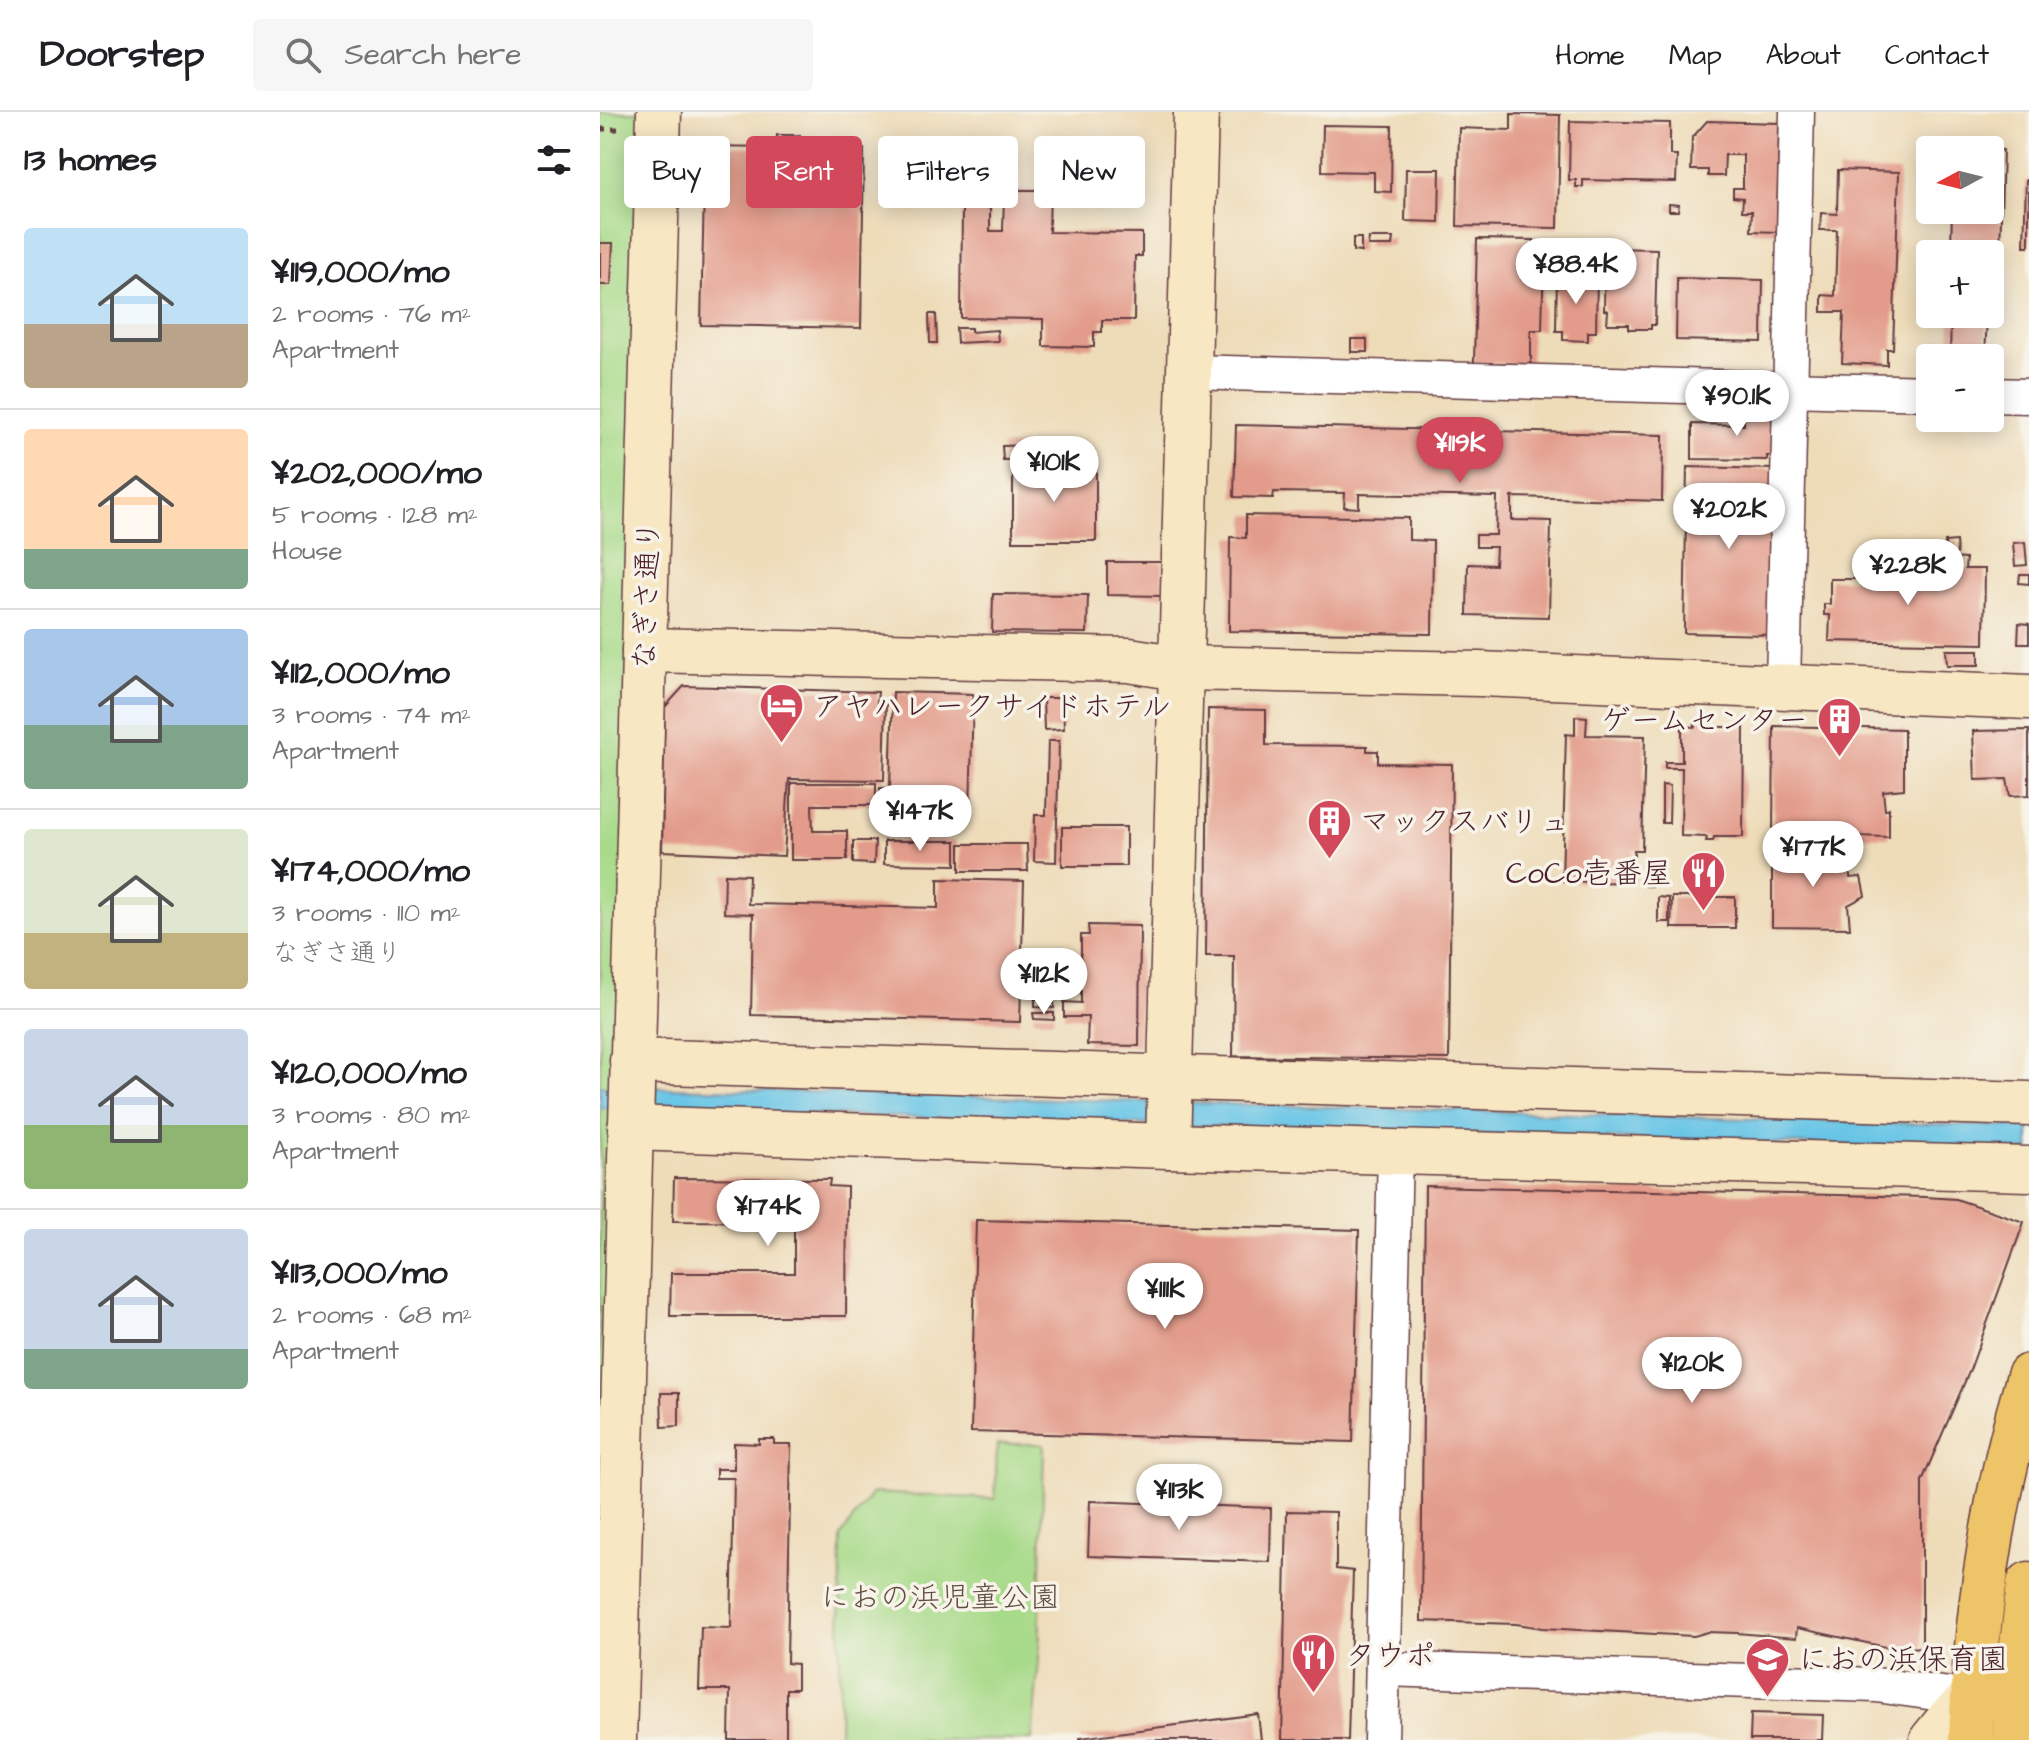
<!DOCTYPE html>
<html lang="en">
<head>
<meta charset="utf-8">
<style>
	body { margin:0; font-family:"Architects Daughter","Klee One",sans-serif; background:#f6f6f6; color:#202124; height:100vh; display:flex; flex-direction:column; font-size:30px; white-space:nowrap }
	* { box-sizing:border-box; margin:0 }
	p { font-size:26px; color:#757577 }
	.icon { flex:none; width:44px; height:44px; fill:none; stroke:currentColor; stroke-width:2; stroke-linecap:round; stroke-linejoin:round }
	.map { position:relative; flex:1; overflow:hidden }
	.panel { display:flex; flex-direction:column; background:#fff; width:600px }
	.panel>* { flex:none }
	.hud { position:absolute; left:24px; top:24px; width:760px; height:72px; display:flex; gap:16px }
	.needle { width:52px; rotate:263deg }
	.fabs { position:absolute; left:1316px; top:24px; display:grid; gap:16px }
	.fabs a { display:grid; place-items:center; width:88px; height:88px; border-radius:8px; background:#fff; box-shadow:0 4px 20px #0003; font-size:40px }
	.price { position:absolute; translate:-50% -68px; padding:0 18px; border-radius:28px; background:#fff; color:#222; font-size:26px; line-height:52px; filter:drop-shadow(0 2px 4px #0008) }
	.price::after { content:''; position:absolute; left:50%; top:48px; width:24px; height:18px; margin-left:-12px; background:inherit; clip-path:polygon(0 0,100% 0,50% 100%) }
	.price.selected { background:#d1495b; color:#fff }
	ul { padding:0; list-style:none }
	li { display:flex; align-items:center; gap:24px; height:200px; padding:0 24px }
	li+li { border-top:2px solid #e0e0e0 }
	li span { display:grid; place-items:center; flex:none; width:224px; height:160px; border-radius:8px; color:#555 }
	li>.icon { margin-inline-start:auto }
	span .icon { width:96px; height:96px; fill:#fffc; stroke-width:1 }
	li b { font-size:34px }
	h2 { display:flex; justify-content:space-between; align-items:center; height:96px; padding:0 24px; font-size:34px }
	.chip { padding:0 28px; border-radius:8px; background:#fff; box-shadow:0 4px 20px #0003; font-size:28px; line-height:72px }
	.chip.selected { background:#d1495b; color:#fff }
	header { display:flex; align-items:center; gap:48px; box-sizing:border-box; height:112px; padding:0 40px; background:#fff; border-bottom:2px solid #e0e0e0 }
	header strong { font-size:38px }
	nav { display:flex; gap:44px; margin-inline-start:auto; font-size:28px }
	.search { width:560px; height:72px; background:#f6f6f6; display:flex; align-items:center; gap:20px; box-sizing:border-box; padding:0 28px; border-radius:8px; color:#757577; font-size:30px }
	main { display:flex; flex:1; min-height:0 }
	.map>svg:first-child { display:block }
	.green { fill:#a7da89; stroke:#787c5a; stroke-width:2 }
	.water { fill:#68c5e6; stroke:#597288; stroke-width:2 }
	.building { fill:#e39c8b }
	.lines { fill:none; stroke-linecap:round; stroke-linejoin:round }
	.street-casing { stroke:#633b40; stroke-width:37 }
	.secondary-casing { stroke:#633b40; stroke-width:47 }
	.primary-casing { stroke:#633b40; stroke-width:47 }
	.path { stroke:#633b40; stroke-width:5; stroke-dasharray:6 6; stroke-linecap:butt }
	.street { stroke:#fff; stroke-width:34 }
	.secondary { stroke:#f8e7c3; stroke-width:44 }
	.primary { stroke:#eec469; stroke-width:44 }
	.labels { text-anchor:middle; stroke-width:7; stroke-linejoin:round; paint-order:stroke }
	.street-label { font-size:30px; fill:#4a1f2b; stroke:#f7f3e8 }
	.poi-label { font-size:30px; fill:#4a1f2b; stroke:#f7f3e8; text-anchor:start }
	.park-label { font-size:30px; fill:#614e42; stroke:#f7f3e8 }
</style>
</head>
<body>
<header>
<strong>Doorstep</strong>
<div class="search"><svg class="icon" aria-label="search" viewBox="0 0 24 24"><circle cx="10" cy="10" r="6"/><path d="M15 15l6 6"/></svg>Search here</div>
<nav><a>Home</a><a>Map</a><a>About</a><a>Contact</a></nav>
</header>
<main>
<section class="panel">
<h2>13 homes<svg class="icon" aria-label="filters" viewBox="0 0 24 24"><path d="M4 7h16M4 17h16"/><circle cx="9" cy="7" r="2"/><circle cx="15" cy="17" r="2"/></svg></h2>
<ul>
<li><span style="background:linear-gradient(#bfe0f5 60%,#b9a48a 0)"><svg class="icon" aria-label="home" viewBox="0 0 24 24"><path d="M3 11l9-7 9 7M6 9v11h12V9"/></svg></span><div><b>¥119,000/mo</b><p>2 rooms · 76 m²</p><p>Apartment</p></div></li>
<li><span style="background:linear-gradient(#ffd9b3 75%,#7fa58c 0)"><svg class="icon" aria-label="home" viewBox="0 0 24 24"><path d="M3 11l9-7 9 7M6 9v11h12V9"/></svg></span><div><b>¥202,000/mo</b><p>5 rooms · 128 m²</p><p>House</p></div></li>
<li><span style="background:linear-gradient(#a9c7e8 60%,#7fa58c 0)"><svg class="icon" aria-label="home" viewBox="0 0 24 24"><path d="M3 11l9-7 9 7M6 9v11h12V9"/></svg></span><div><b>¥112,000/mo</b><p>3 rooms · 74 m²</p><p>Apartment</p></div></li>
<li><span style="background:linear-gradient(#dfe7d0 65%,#c2b280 0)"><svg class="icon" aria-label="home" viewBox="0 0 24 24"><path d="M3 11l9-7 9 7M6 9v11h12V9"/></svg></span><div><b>¥174,000/mo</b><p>3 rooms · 110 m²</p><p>なぎさ通り</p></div></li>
<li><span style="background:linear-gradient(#c9d6e8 60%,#8fb573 0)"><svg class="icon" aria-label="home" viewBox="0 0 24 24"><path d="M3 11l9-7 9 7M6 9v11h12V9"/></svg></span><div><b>¥120,000/mo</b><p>3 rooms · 80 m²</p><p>Apartment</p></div></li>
<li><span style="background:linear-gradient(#c9d6e8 75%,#7fa58c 0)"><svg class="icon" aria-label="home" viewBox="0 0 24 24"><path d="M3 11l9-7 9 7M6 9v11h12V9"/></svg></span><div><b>¥113,000/mo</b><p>2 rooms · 68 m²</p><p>Apartment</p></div></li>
</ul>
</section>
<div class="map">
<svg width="1429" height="1628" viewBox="0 0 1429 1628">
	<rect width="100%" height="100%" fill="#f7f3e8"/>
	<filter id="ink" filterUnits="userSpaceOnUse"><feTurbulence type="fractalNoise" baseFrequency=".0125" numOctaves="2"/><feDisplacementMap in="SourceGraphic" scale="16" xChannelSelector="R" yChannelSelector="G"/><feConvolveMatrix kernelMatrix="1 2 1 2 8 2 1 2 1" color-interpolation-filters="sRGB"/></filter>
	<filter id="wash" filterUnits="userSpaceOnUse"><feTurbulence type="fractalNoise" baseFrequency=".006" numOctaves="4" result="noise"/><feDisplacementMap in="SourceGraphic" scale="32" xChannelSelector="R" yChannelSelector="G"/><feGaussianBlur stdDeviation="1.8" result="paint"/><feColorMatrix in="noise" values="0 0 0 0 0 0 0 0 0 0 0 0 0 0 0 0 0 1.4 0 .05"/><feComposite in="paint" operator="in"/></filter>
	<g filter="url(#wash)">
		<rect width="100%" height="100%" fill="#eedcb9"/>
		<g class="green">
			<path d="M0 0H44L17 974H0Z"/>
			<path d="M0 996H16L0 1573Z"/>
			<path d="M397 1332H444L439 1547 432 1628H239L241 1424 272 1381 395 1387Z"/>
		</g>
		<path class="water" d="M0 974 1429 1015V1039L0 996Z"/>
		<g id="blocks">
			<g class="building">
				<path d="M911 2 960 3 958 116 857 114 859 16 911 18Z"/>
				<path d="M970 9 1070 11V43H1077L1076 70 983 68V75H976V68H969Z"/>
				<path d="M1107 9 1179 11 1177 120 1151 119 1152 99H1142L1143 86 1133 85V76H1143V43H1125L1124 64H1108V58H1091L1092 26Z"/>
				<path d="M723 13 792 14 791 80 774 79V60L722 59Z"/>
				<path d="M177 23H200L199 36 264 37 261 216 101 213 105 34 177 35Z"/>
				<path d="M1390 38H1403L1400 138 1351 136 1352 98H1390Z"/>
				<path d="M806 57H840L839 110 805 109Z"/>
				<path d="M1238 58 1299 60 1293 237H1287V253L1242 251 1244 200H1222V183L1235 184 1237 118H1220L1221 101 1237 102Z"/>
				<path d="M1426 68H1429V134H1424Z"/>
				<path d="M414 78H450L449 120 542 121V144H535L534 208H502V220H494V235L443 234V207L361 206 362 96H390V119H403L404 85H414Z"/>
				<path d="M1069 92 1079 93 1078 99H1069Z"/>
				<path d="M753 126H761V140L753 139Z"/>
				<path d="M769 126H793L792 134H768Z"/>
				<path d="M877 127 934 128V140H944L942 218H931V252L874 251Z"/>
				<path d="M0 131H13L11 173H0Z"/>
				<path d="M1005 136 1057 137 1055 213H1051V217H1029V212H1007L1008 199 1004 198Z"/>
				<path d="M957 162 997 163 996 220H988V229L963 228V219H956Z"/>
				<path d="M1077 166 1163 168 1162 230 1076 228Z"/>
				<path d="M329 202H336L337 231H330Z"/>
				<path d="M1351 202H1387L1385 246H1350Z"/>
				<path d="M356 216H371V220L397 218 398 229 357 231Z"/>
				<rect x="751" y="227" width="16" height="13"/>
				<path d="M1144 297 1175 298 1174 344H1167V348L1092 347V312L1144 313Z"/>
				<path d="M636 313 1063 323 1062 389 912 385V408L951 409 949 505 867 503 868 452 895 453 896 435H876V423H896L897 385 759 382V396L744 395 745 381 674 380 673 386 634 385Z"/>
				<path d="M431 333V347L403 348 402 334Z"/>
				<path d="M444 335H469V344L445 345Z"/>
				<path d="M1087 355 1174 357 1171 523 1084 521Z"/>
				<rect x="413" y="356" width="83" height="73"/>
				<path d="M646 403 809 406V428L833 429 832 522 629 519 630 425 646 426Z"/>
				<path d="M1356 429 1357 442 1346 444 1345 430Z"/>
				<path d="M1425 430 1427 453 1415 454 1413 431Z"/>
				<path d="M1261 444H1286V468L1348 469V446L1366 447 1365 457H1385L1384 532 1229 529 1230 503H1224V492H1230V467H1261Z"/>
				<path d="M507 450H563V484L507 483Z"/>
				<path d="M1420 462H1429V472L1419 471Z"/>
				<path d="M393 482 488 483 487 521 392 520Z"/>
				<path d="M1419 511 1429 512V531H1418Z"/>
				<path d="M1346 538H1379V553H1347Z"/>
				<path d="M84 574 278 580 277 590H286L284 668 189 667 184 744 62 739 65 595Z"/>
				<path d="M293 580 373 582 370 702 314 700 313 712 279 711 280 676H290Z"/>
				<path d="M443 586H463L464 617 444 618Z"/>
				<path d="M608 597 666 598V633L767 634V639H778V651L852 652 849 947 633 944 634 844H606Z"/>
				<path d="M975 604 987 605 986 623 1045 624 1042 738H1034L1033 771 962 769 966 622 975 623Z"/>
				<path d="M1095 607H1112V615H1144L1143 725H1114L1113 729H1106L1107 725 1081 724 1082 656H1065V650H1082V614L1095 615Z"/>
				<path d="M1174 614 1304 617V677L1283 679 1285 698 1289 696V725L1173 722Z"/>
				<path d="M1429 618V683L1410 684 1407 667 1375 668 1373 619Z"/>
				<path d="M448 629H459L456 750 434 749 435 703H446Z"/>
				<path d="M191 671H276V693H212L213 719H247V748H191Z"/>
				<path d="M1062 673 1070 674 1069 711H1062Z"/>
				<rect x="462" y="715" width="64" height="39"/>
				<path d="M253 729H275L274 752 253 751Z"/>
				<path d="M284 729H356V753L284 752Z"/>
				<path d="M360 732H427L428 759H360Z"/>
				<path d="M1172 738H1250V766L1261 765 1265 784 1248 793 1250 816 1172 815Z"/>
				<path d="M125 762 149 763 148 792 338 796V767L424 769 420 910 151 903 153 802 124 801Z"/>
				<rect x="1045" y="762" width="6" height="12"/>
				<path d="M1058 785 1069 786V810H1058Z"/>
				<path d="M1072 785H1135V816H1071Z"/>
				<path d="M488 813 540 814 539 934 487 933 488 905H464V890L481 891V823H489Z"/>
				<path d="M435 887H454V896L435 895Z"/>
				<path d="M433 901H454V908L434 907Z"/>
				<path d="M74 1066 230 1067 229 1074 247 1075 246 1204H70L71 1161H194V1110L73 1109Z"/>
				<path d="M825 1074 1325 1085 1356 1087 1424 1110 1370 1258 1322 1369V1535L1295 1537 1197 1516 1196 1526 1137 1521 1108 1520 1094 1524 943 1516 916 1512 821 1509Z"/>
				<path d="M376 1108 759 1118 753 1330 371 1320Z"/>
				<path d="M61 1281H79V1314L62 1315Z"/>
				<path d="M159 1327H174V1332H191L187 1551 197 1552V1577H186V1628H129L130 1578H99L101 1515 131 1516 134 1366H116V1357H134V1331L159 1332Z"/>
				<path d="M490 1389 671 1396 670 1450 488 1444Z"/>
				<path d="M687 1399 736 1400V1457L753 1459 748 1628H682Z"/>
				<path d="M1151 1601 1223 1603 1222 1628H1150Z"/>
				<path d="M658 1602 661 1628H480V1626Z"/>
			</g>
		</g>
	</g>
	<g filter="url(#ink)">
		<use href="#blocks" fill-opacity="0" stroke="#633b40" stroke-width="2"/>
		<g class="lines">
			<defs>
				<g id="street">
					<path d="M589 260 1330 281"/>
					<path d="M1390 283 1429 284"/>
					<path d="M1183 573 1197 0"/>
					<path d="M783 1557 1276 1573 1372 1586"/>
					<path d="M781 1628 795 1039"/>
				</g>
				<g id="secondary">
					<path d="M44 538 529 548 579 556 879 562 1429 585"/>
					<path d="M32 949 1429 992"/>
					<path d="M30 1016 568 1034 1429 1057"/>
					<path d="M568 1034 596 0"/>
					<path d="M14 1628 59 0"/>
					<path d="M1332 1628 1350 1606 1372 1586 1404 1585"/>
				</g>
				<g id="primary">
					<path d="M1371 1628C1375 1505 1394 1382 1429 1264"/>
					<path d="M1415 1628 1416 1585 1429 1472"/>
				</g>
			</defs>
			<use href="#street" class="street-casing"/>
			<use href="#secondary" class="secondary-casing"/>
			<use href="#primary" class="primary-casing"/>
			<path class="path" d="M0 17H23"/>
			<use href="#street" class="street"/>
			<use href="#secondary" class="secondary"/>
			<use href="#primary" class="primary"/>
		</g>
	</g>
	<defs>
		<symbol id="hotel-pin" viewBox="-11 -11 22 30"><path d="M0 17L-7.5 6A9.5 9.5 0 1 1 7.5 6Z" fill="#d1495b" stroke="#f7f3e8"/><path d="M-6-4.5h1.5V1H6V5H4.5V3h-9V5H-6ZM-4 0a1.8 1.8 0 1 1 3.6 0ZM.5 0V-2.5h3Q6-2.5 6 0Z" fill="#fff"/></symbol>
		<symbol id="building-pin" viewBox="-11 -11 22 30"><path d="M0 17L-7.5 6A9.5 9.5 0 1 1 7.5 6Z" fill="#d1495b" stroke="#f7f3e8"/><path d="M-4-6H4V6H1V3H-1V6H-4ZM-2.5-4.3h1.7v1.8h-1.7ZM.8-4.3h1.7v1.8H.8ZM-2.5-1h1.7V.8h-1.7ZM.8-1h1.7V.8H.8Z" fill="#fff"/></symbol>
		<symbol id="restaurant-pin" viewBox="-11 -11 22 30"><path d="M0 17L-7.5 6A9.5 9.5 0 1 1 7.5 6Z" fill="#d1495b" stroke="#f7f3e8"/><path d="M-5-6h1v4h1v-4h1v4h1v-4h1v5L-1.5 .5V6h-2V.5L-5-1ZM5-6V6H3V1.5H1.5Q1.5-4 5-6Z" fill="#fff"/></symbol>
		<symbol id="school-pin" viewBox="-11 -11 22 30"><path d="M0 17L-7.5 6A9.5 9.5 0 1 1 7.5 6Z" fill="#d1495b" stroke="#f7f3e8"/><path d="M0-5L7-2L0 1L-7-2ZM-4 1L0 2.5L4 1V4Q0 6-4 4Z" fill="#fff"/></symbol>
	</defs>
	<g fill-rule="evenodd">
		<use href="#hotel-pin" x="156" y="568" width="51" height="69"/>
		<use href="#building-pin" x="1214" y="582" width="51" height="69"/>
		<use href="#building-pin" x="704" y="684" width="51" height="69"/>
		<use href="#restaurant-pin" x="1078" y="736" width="51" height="69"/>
		<use href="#restaurant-pin" x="688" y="1518" width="51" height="69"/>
		<use href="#school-pin" x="1142" y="1522" width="51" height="69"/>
	</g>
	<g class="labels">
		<g class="street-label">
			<text transform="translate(46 483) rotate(-88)" y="10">なぎさ通り</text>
		</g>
		<g class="poi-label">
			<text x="213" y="604">アヤハレークサイドホテル</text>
			<text x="1208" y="618" text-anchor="end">ゲームセンター</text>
			<text x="760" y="719">マックスバリュ</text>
			<text x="1072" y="771" text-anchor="end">CoCo壱番屋</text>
			<text x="745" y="1553">タウポ</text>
			<text x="1198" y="1557">におの浜保育園</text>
		</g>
		<g class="park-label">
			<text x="340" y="1495">におの浜児童公園</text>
		</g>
	</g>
</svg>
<div class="fabs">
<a><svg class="needle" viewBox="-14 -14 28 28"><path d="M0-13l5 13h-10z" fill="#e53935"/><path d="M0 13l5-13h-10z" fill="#757577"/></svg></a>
<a>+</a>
<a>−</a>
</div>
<b class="price" style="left:976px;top:194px">¥88.4K</b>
<b class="price" style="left:1137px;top:326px">¥90.1K</b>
<b class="price selected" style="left:860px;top:373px">¥119K</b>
<b class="price" style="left:454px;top:392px">¥101K</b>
<b class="price" style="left:1129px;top:439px">¥202K</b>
<b class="price" style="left:1308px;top:495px">¥228K</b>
<b class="price" style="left:320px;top:741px">¥147K</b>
<b class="price" style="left:1213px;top:777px">¥177K</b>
<b class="price" style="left:444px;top:904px">¥112K</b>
<b class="price" style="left:168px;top:1136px">¥174K</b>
<b class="price" style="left:565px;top:1219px">¥111K</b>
<b class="price" style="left:1092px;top:1293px">¥120K</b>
<b class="price" style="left:579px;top:1420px">¥113K</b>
<div class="hud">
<a class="chip">Buy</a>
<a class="chip selected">Rent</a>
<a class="chip">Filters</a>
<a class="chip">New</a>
</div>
</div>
</main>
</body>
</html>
